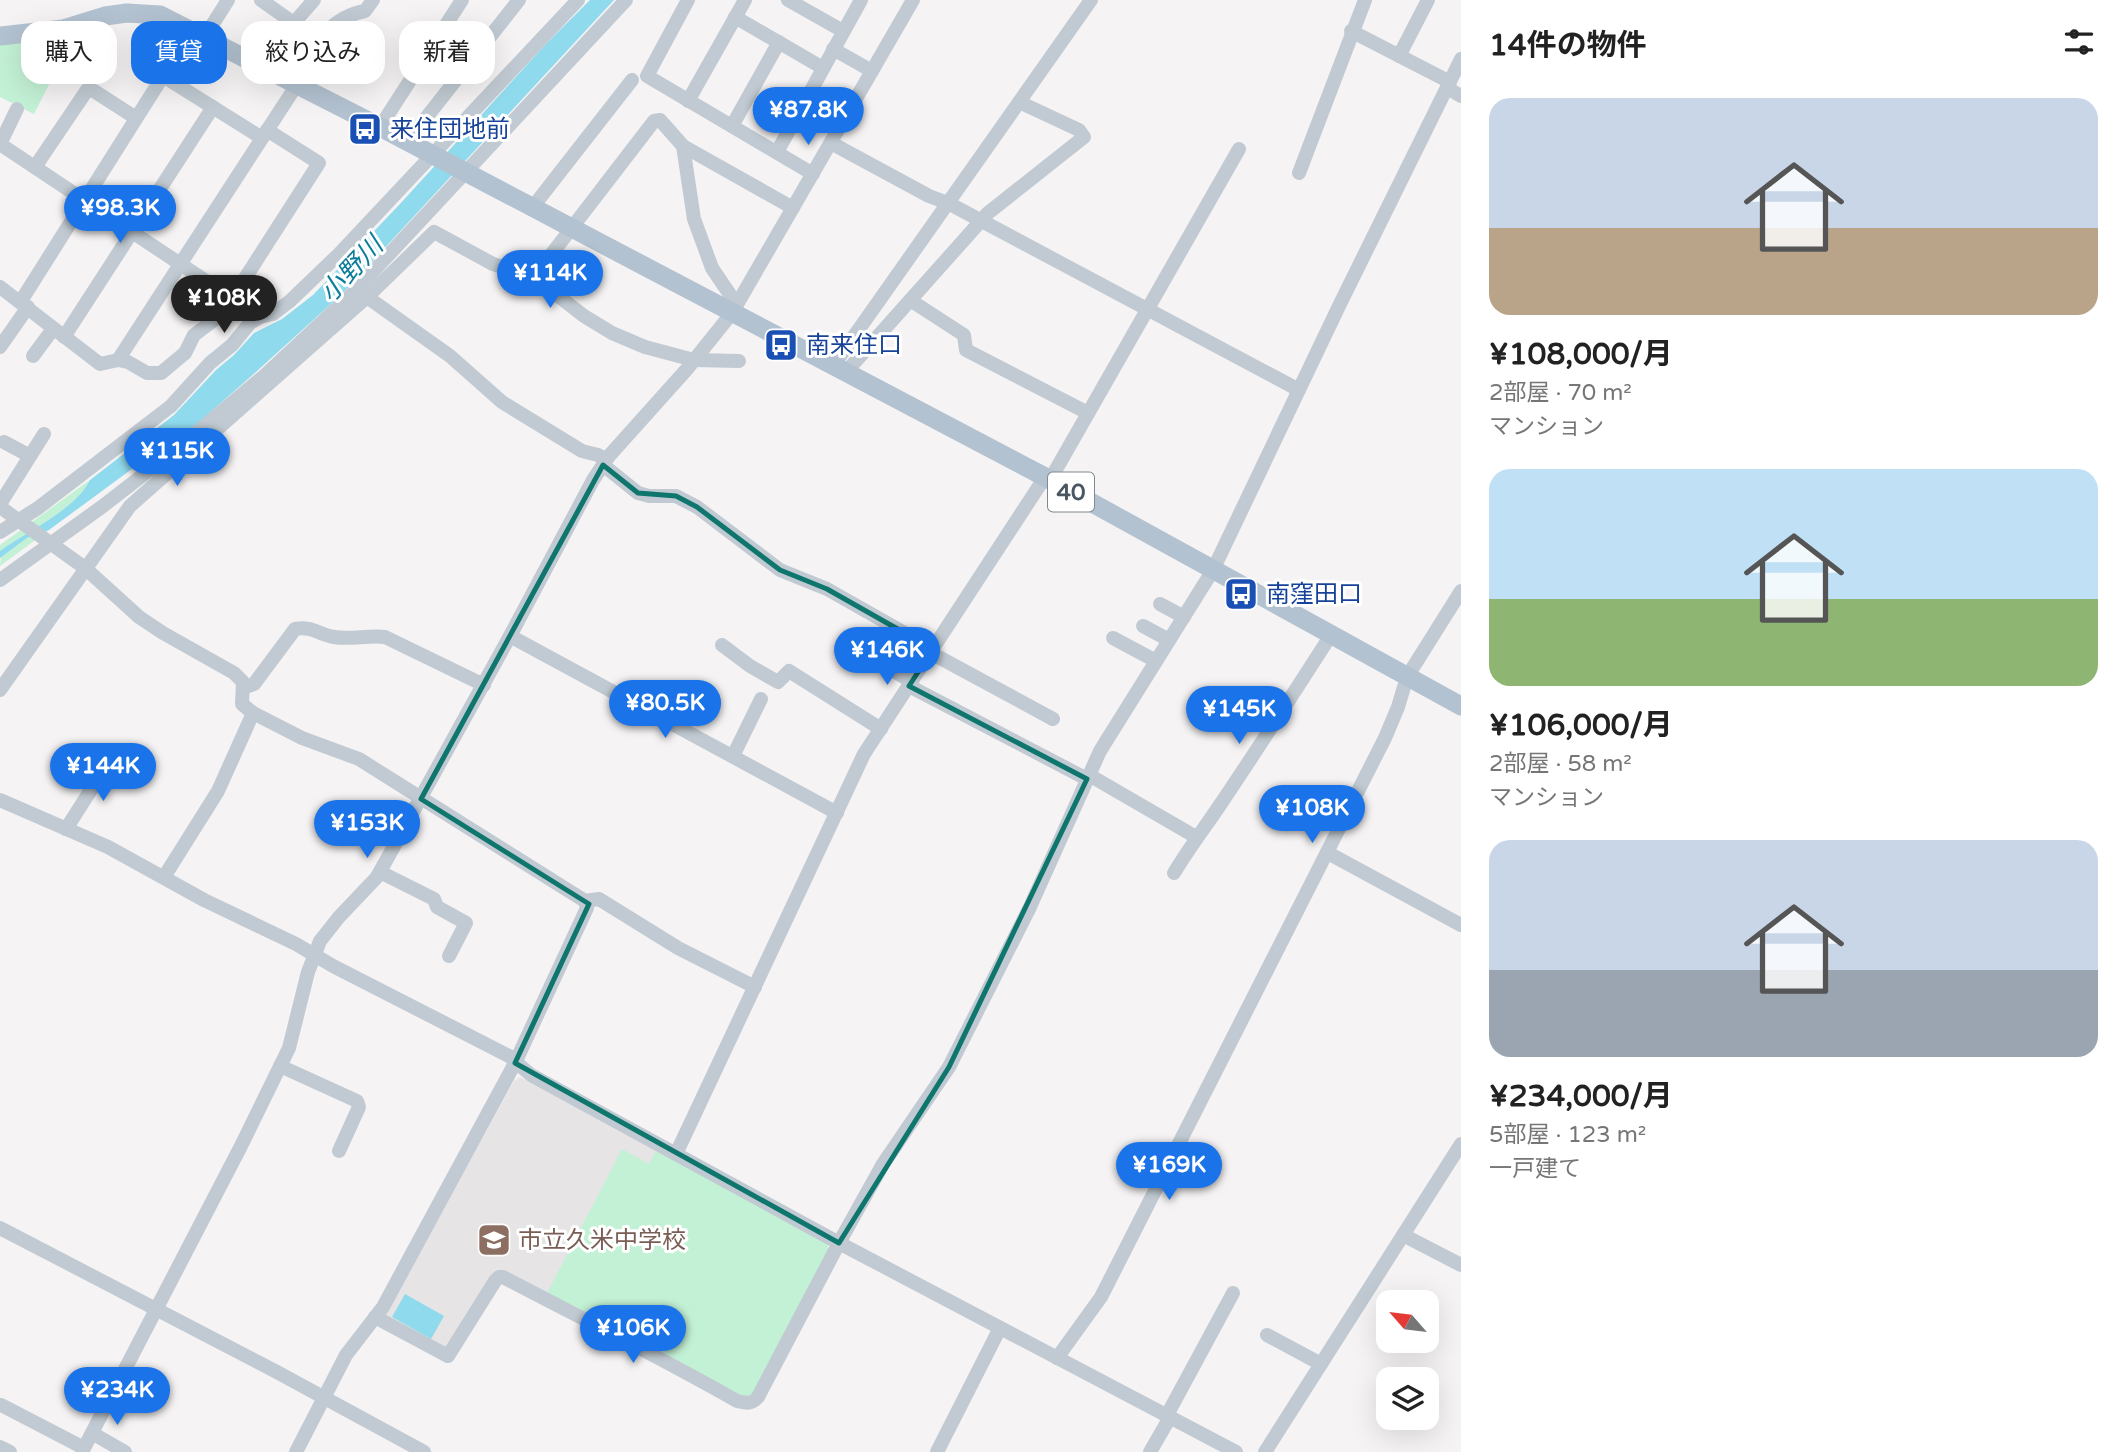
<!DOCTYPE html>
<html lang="ja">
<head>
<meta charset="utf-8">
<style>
	body { margin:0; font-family:"Varela Round","Noto Sans JP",sans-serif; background:#f2f2f2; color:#222; height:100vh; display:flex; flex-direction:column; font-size:26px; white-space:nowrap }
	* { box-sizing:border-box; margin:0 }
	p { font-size:23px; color:#767676 }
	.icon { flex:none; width:38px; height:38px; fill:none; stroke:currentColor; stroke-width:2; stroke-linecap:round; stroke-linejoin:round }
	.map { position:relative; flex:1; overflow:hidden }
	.panel { display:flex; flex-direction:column; background:#fff; width:665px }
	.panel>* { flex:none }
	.guide { position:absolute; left:21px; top:21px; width:665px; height:63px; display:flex; gap:14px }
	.needle { width:46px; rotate:298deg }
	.fabs { position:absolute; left:1376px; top:1290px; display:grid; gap:14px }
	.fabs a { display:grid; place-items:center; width:63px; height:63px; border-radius:14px; background:#fff; box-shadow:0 7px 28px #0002; font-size:35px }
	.price { position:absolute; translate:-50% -60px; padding:0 16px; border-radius:24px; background:#1a73e8; color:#fff; font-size:23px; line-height:46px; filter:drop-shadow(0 2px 4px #0008) }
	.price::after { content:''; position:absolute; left:50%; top:42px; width:21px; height:16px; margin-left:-10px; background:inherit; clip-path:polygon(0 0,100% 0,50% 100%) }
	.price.selected { background:#222; color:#fff }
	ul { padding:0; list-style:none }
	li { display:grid; align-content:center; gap:14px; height:371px; padding:0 28px }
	li span { display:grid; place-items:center; height:217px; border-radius:21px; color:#555 }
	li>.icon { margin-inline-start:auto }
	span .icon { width:126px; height:126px; fill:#fffc; stroke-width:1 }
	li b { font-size:30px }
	h2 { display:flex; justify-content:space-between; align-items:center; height:84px; padding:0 28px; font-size:30px }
	.tag { padding:0 24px; border-radius:21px; background:#fff; box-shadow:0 7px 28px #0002; font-size:24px; line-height:63px }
	.tag.selected { background:#1a73e8; color:#fff }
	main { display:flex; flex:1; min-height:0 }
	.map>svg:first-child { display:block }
	.education { fill:#e6e4e5 }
	.green { fill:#c3f1d5 }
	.water { fill:#90daee }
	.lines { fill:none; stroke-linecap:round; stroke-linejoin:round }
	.minor { stroke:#c1cad2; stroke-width:14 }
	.major { stroke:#b3c2d1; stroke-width:19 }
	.marked { fill:none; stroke:#0f766e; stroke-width:5; stroke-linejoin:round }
	.labels { text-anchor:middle; stroke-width:6; stroke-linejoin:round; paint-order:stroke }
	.shield { fill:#fff; stroke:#808990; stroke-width:2 }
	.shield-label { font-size:23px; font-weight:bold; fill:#4a5661 }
	.transit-label { font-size:24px; fill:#164399; stroke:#fff; text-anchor:start }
	.education-label { font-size:24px; fill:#785e54; stroke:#fff; text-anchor:start }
	.water-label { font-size:26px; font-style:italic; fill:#0c7c9b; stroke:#fff }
</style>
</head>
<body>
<main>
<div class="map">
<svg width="1461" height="1452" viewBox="0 0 1461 1452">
	<rect width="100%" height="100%" fill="#f5f3f3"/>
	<path class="education" d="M520 1077 656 1151 757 1391 503 1272 449 1351 384 1318 514 1081Z"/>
	<g class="green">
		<path d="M76 31 34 114 0 97V44Z"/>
		<path d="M90 480C75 510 27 531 0 551V545Z"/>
		<path d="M49 530 0 566 1 557 27 538Z"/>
		<path d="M622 1149 649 1164 656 1151 827 1240 829 1251 757 1391 744 1399 546 1295Z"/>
	</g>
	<g class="water">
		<path d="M590 0H614L343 293 257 371 190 430 140 463 49 530 27 538 0 558V551C27 531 75 510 90 480L174 415 216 370 234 355 254 333 282 319 313 295 399 205 546 44Z"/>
		<path d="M405 1294 444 1316 431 1339 392 1317Z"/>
	</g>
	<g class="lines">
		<g class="minor">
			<path d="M261 0 319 41"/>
			<path d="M688 0 647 76 813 174"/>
			<path d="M788 0 843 31"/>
			<path d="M735 17 823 68"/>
			<path d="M293 24 314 0"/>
			<path d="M1351 31 1450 82"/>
			<path d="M204 38 228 0"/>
			<path d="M833 49 872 71"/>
			<path d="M1399 56 1428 0"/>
			<path d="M293 84C313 52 325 18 365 11L373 0"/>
			<path d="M1447 88 1461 96"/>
			<path d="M688 101 745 0"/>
			<path d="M732 126 779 42"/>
			<path d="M380 127 462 0"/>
			<path d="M407 142 519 0"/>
			<path d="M831 143 929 196 948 203 1299 390"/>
			<path d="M0 144 260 317"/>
			<path d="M0 144 17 109"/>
			<path d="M683 146 694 219 712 268 737 305"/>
			<path d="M777 152 861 0"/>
			<path d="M35 167 87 90 94 91 136 118"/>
			<path d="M1299 173 1365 0"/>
			<path d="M532 208 632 80"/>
			<path d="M534 277 654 121 660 120 683 146 793 208"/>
			<path d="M0 287 100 364 118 360 128 362 147 373H161L185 353 194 335 230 308 240 286 319 163 267 130"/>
			<path d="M367 297 450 356 502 402 582 451 598 455 606 460"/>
			<path d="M910 300 964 335 966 350 1088 413"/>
			<path d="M21 301 163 76 262 138"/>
			<path d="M64 337 213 107"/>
			<path d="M0 347 28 307"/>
			<path d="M33 356 53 329"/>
			<path d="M118 360 296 86"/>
			<path d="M833 366 1091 0"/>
			<path d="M846 372 988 213 1084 137 1079 130 1019 102"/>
			<path d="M4 442 30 456"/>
			<path d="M603 465 638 493 649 496H676L697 507 780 570 827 589 933 649"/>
			<path d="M1050 480 1239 149"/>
			<path d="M0 504 44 434"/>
			<path d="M0 507 85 568 139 617 163 633 234 673 243 682 242 704 253 713 302 738 359 759 585 901 587 908 515 1063 383 1307 346 1355 296 1452"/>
			<path d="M0 532 38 508 171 406 210 363 232 345 250 323 260 317 273 314 290 301 339 254 578 0"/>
			<path d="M0 580 103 506 183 444 264 376 353 293 626 0"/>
			<path d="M1160 604 1184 617"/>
			<path d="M1143 626 1169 640"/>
			<path d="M510 636 837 813"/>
			<path d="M1113 638 1156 661"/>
			<path d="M722 645 750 666 778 682 789 671 881 729"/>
			<path d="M931 653 1053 719"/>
			<path d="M881 663 912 682"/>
			<path d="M909 686 1087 779"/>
			<path d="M243 688 254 684 295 629C312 626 318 634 334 637 350 640 368 635 385 637L484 685"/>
			<path d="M0 690 130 506 367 297 434 232 493 264 534 277 584 316 612 333 645 347 694 360 739 361"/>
			<path d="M733 756 761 699"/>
			<path d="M1089 775 1196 837"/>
			<path d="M0 800 108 847 204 900 296 944 333 966 509 1056 531 1075 839 1243 1236 1452"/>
			<path d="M66 829 94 785 113 761"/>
			<path d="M1328 853 1461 925"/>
			<path d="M380 872 434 899 437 907 466 923 449 956"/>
			<path d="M1174 873C1189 848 1206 826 1222 802 1259 747 1295 691 1331 635"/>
			<path d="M164 877 218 791 253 713"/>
			<path d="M585 901 599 899 678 948 755 987"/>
			<path d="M280 1066 357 1101 359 1107 339 1151"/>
			<path d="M676 1154 864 754 1045 477"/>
			<path d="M0 1228 275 1371 424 1452"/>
			<path d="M1403 1235 1461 1265"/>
			<path d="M375 1317 448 1356 495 1281 499 1277H503C581 1318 660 1357 737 1401 746 1403 751 1405 758 1397L839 1243 883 1164 949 1067 1030 907 1100 751 1213 570 1339 306 1461 59"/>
			<path d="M1267 1335 1321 1364"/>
			<path d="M1057 1358 1101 1297 1385 738 1398 707 1407 677 1461 591"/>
			<path d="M1 1405 84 1448"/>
			<path d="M1166 1417 1233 1293"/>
			<path d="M92 1433 125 1452"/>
			<path d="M0 1447 10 1452"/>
			<path d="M82 1452 241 1146 289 1048 308 972 320 941 339 917 377 877 510 636 593 480 609 456 687 369 732 313 913 0"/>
			<path d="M937 1452 1000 1328"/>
			<path d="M1150 1452 1169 1419"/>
			<path d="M1265 1452 1461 1144"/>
		</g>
		<path class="major" d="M0 36 63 29 105 16 127 13 160 15 380 127 1045 477 1461 706"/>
	</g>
	<path class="marked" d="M603 465 638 493 676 496 697 507 780 570 827 589 933 649 909 686 1087 779 949 1067 839 1243 515 1063 589 904 421 799Z"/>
	<defs>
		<symbol id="bus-square" viewBox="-11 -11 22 22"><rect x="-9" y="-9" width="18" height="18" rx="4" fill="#1a4fb4" stroke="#fff"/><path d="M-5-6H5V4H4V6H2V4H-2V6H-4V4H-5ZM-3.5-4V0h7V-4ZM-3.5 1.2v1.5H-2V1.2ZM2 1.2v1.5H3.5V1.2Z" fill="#fff"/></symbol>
		<symbol id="school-square" viewBox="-11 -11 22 22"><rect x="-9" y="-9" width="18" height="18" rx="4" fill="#8d6e63" stroke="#fff"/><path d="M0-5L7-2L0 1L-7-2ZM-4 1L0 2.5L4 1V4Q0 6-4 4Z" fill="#fff"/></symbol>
	</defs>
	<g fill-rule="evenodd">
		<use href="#bus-square" x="346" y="110" width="38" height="38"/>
		<use href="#bus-square" x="762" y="326" width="38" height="38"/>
		<use href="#bus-square" x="1222" y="575" width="38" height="38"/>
		<use href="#school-square" x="475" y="1221" width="38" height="38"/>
	</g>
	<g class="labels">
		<rect class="shield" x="1048" y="472.5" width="46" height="39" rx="5"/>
		<g class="shield-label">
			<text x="1071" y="500">40</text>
		</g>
		<g class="transit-label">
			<text x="390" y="137">来住団地前</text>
			<text x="806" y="353">南来住口</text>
			<text x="1266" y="602">南窪田口</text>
		</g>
		<g class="education-label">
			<text x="518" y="1248">市立久米中学校</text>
		</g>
		<g class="water-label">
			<text transform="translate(351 269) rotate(-47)" y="9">小野川</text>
		</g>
	</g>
</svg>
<div class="fabs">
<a><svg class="needle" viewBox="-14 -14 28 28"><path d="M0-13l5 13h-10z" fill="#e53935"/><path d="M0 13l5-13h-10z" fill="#767676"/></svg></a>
<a><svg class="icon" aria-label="layers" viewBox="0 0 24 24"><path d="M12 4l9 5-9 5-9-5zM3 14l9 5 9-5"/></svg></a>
</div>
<b class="price" style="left:808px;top:147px">¥87.8K</b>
<b class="price" style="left:120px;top:245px">¥98.3K</b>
<b class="price" style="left:550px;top:310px">¥114K</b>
<b class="price selected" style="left:224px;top:335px">¥108K</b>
<b class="price" style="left:177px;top:488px">¥115K</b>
<b class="price" style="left:887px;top:687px">¥146K</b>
<b class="price" style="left:665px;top:740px">¥80.5K</b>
<b class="price" style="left:1239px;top:746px">¥145K</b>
<b class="price" style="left:103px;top:803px">¥144K</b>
<b class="price" style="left:1312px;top:845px">¥108K</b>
<b class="price" style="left:367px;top:860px">¥153K</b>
<b class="price" style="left:1169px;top:1202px">¥169K</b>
<b class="price" style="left:633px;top:1365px">¥106K</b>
<b class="price" style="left:117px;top:1427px">¥234K</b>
<div class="guide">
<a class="tag">購入</a>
<a class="tag selected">賃貸</a>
<a class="tag">絞り込み</a>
<a class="tag">新着</a>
</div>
</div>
<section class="panel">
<h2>14件の物件<svg class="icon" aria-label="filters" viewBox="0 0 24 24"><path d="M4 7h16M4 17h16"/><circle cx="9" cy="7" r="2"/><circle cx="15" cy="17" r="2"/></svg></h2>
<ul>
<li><span style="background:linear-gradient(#c9d6e8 60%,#b9a48a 0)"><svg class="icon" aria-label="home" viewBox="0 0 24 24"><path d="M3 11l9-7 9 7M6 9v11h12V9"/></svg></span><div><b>¥108,000/月</b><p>2部屋 · 70 m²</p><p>マンション</p></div></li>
<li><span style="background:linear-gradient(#bfe0f5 60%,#8fb573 0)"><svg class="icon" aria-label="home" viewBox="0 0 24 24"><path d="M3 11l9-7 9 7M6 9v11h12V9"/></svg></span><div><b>¥106,000/月</b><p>2部屋 · 58 m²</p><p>マンション</p></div></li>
<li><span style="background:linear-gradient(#c9d6e8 60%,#9aa5b1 0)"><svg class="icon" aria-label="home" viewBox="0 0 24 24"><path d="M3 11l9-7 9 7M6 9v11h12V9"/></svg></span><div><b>¥234,000/月</b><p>5部屋 · 123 m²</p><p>一戸建て</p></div></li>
</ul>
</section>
</main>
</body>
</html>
